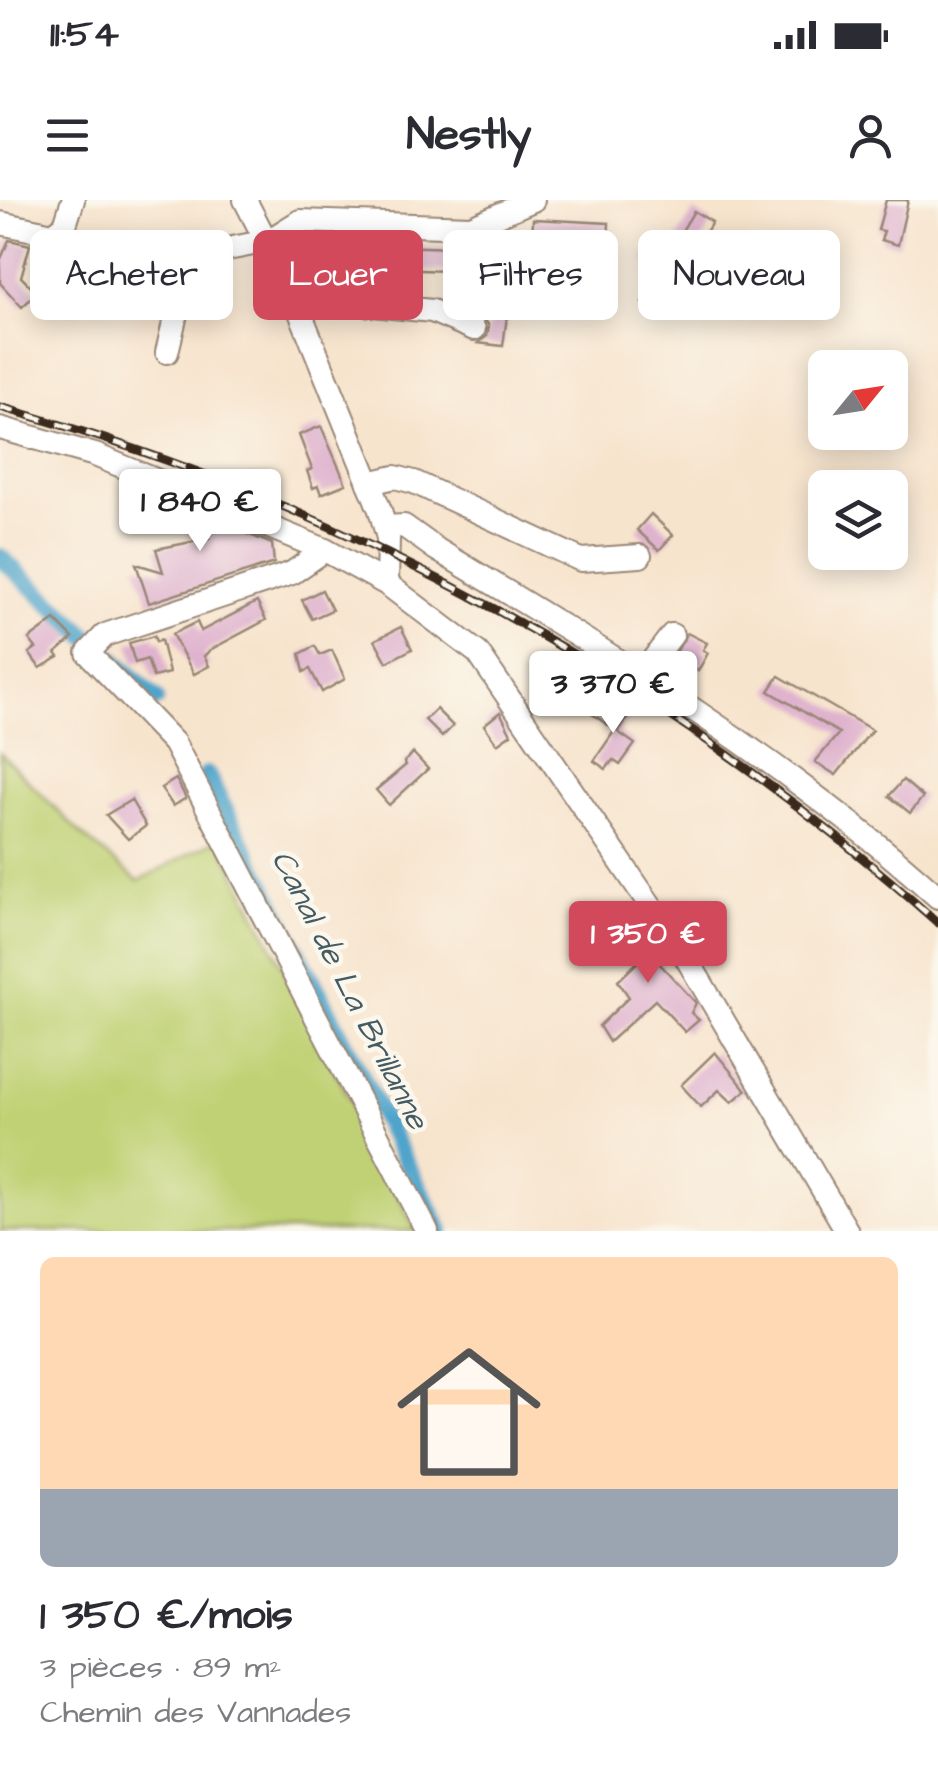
<!DOCTYPE html>
<html lang="fr">
<head>
<meta charset="utf-8">
<style>
	body { margin:0; font-family:"Architects Daughter",sans-serif; background:#f7f7f7; color:#2b2b33; height:100vh; display:flex; flex-direction:column; font-size:38px; white-space:nowrap }
	* { box-sizing:border-box; margin:0 }
	p { font-size:32px; color:#7c7c81 }
	.icon { flex:none; width:55px; height:55px; fill:none; stroke:currentColor; stroke-width:2; stroke-linecap:round; stroke-linejoin:round }
	.map { position:relative; height:1031px; overflow:hidden }
	.drawer { display:flex; flex-direction:column; background:#fff; flex:1 }
	.drawer>* { flex:none }
	.top-card { position:absolute; left:30px; top:30px; width:880px; height:90px; display:flex; gap:20px }
	.needle { width:65px; rotate:60deg }
	.tools { position:absolute; left:808px; top:150px; display:grid; gap:20px }
	.tools a { display:grid; place-items:center; width:100px; height:100px; border-radius:15px; background:#fff; box-shadow:0 5px 25px #0003; font-size:50px }
	.price { position:absolute; translate:-50% -85px; padding:0 22px; border-radius:10px; background:#fff; color:#222; font-size:32px; line-height:65px; filter:drop-shadow(0 2px 5px #0008) }
	.price::after { content:''; position:absolute; left:50%; top:60px; width:30px; height:22px; margin-left:-15px; background:inherit; clip-path:polygon(0 0,100% 0,50% 100%) }
	.price.current { background:#d1495b; color:#fff }
	ul { padding:0; list-style:none }
	li { display:grid; align-content:center; gap:20px; height:530px; padding:0 40px }
	li span { display:grid; place-items:center; height:310px; border-radius:15px; color:#555 }
	li>.icon { margin-inline-start:auto }
	span .icon { width:180px; height:180px; fill:#fffc; stroke-width:1 }
	li b { font-size:42px }
	.pill { padding:0 35px; border-radius:15px; background:#fff; box-shadow:0 5px 25px #0003; font-size:35px; line-height:90px }
	.pill.current { background:#d1495b; color:#fff }
	.status { display:flex; justify-content:space-between; align-items:center; height:70px; padding:0 50px; background:#fff; direction:ltr }
	.status svg { height:28px; fill:currentColor }
	header { display:flex; justify-content:space-between; align-items:center; height:130px; padding:0 40px; background:#fff; font-size:45px; font-weight:700 }
	.map>svg:first-child { display:block }
	.grass { fill:#c0d174; stroke:#7e7e49; stroke-width:2.5 }
	.lines { fill:none; stroke-linecap:round; stroke-linejoin:round }
	.canal { stroke:#4fa4cb; stroke-width:18 }
	.building { fill:#dfb2ce }
	.minor-casing { stroke:#998776; stroke-width:26 }
	.minor { stroke:#fff; stroke-width:22 }
	.rail-casing { stroke:#3b2a1e; stroke-width:9 }
	.rail { stroke:#fbf7ec; stroke-width:5; stroke-dasharray:15; stroke-linecap:butt }
	.labels { text-anchor:middle; stroke-width:9; stroke-linejoin:round; paint-order:stroke }
	.water-label { font-size:32px; font-style:italic; fill:#435b63; stroke:#fbf7ec }
</style>
</head>
<body>
<div class="status"><b>11:54</b><svg viewBox="0 0 49 12"><path d="M0 12V9h3v3zM5 12V6h3v6zM10 12V3h3v9zM15 12V0h3v12zM26 1h20v11H26zM47 4h2v5h-2z"/></svg></div>
<header><svg class="icon" aria-label="menu" viewBox="0 0 24 24"><path d="M4 6h16M4 12h16M4 18h16"/></svg>Nestly<svg class="icon" aria-label="person" viewBox="0 0 24 24"><circle cx="12" cy="8" r="4"/><path d="M4 21q1-7 8-7t8 7"/></svg></header>
<div class="map">
<svg width="938" height="1031" viewBox="0 0 938 1031">
	<rect width="100%" height="100%" fill="#fbf7ec"/>
	<filter id="ink" filterUnits="userSpaceOnUse"><feTurbulence type="fractalNoise" baseFrequency=".01" numOctaves="2"/><feDisplacementMap in="SourceGraphic" scale="20" xChannelSelector="R" yChannelSelector="G"/><feConvolveMatrix kernelMatrix="1 2 1 2 8 2 1 2 1" color-interpolation-filters="sRGB"/></filter>
	<filter id="wash" filterUnits="userSpaceOnUse"><feTurbulence type="fractalNoise" baseFrequency=".0048" numOctaves="4" result="noise"/><feDisplacementMap in="SourceGraphic" scale="40" xChannelSelector="R" yChannelSelector="G"/><feGaussianBlur stdDeviation="2.25" result="paint"/><feColorMatrix in="noise" values="0 0 0 0 0 0 0 0 0 0 0 0 0 0 0 0 0 1.4 0 .05"/><feComposite in="paint" operator="in"/></filter>
	<g filter="url(#wash)">
		<rect width="100%" height="100%" fill="#f7e4cd"/>
		<path class="grass" d="M0 553 82 635 138 681 218 639 416 1031H0Z"/>
		<g class="lines">
			<g class="canal">
				<path d="M0 357 156 499"/>
				<path d="M207 575 441 1031"/>
			</g>
		</g>
		<g id="blocks">
			<g class="building">
				<path d="M886 0H908L898 45 881 40 884 31 878 30Z"/>
				<path d="M694 11 712 22 691 58 672 47Z"/>
				<path d="M533 19 609 23 608 48 532 44Z"/>
				<path d="M654 36 674 48 660 72 643 61Z"/>
				<path d="M9 40 30 45 21 77 37 93 22 107 0 83V61Z"/>
				<path d="M146 44 179 53 171 70 142 62Z"/>
				<path d="M338 44 370 46 369 69 337 68V75L308 74 309 52 338 50Z"/>
				<path d="M396 46 453 48V65H447V71L394 69Z"/>
				<path d="M648 88 677 99 672 114 642 103Z"/>
				<path d="M470 100 483 102 482 113 507 116 503 146 478 143 487 136 489 126 482 115 469 110Z"/>
				<path d="M321 226 346 284 321 294 318 286 313 288 307 271 312 269 299 235Z"/>
				<path d="M149 294 272 344 274 363 149 403 136 364 163 372 156 349 207 339 154 319Z"/>
				<path d="M651 314 673 335 659 350 637 330Z"/>
				<path d="M322 390 332 410 312 419 302 400Z"/>
				<path d="M257 402 266 420 210 450 204 456 209 466 194 474 172 434 197 422 201 431Z"/>
				<path d="M55 420 73 438 56 453 59 457 40 468 29 453 36 448 29 439Z"/>
				<path d="M401 427 412 449 387 462 375 440Z"/>
				<path d="M687 433 707 443 703 450 708 453 698 471 673 458Z"/>
				<path d="M154 436 156 442 161 440 169 473 153 477 147 459 135 463 129 443Z"/>
				<path d="M315 446 320 455 332 450 345 479 322 492 310 469 304 472 300 454Z"/>
				<path d="M779 476 872 530 836 575 815 562 839 533 769 491Z"/>
				<path d="M602 499 628 517 618 532 635 544 620 565 613 560 606 569 594 561 615 530 592 514Z"/>
				<path d="M436 509 453 526 442 537 425 520Z"/>
				<path d="M500 512 511 534 497 544 484 525Z"/>
				<path d="M413 553 428 569 389 605 376 590 406 565 404 562Z"/>
				<path d="M176 579 186 598 173 606 161 588Z"/>
				<path d="M903 580 923 597 910 613 889 596Z"/>
				<path d="M131 600 146 626 128 639 106 615Z"/>
				<path d="M632 711 666 755 659 763 696 803 691 813 699 820 685 832 655 800 609 842 599 826 629 797 618 781 645 755 618 723Z"/>
				<path d="M715 852 746 890 732 902 719 890 701 907 681 885Z"/>
			</g>
		</g>
	</g>
	<g filter="url(#ink)">
		<use href="#blocks" fill-opacity="0" stroke="#998776" stroke-width="2.5"/>
		<g class="lines">
			<defs>
				<g id="minor">
					<path d="M245 0 289 85 380 310 388 338 387 384"/>
					<path d="M0 23 53 34 65 25 73 0"/>
					<path d="M293 97 432 111 474 129"/>
					<path d="M167 152 187 68 202 54 268 41 300 21 471 27 533 0"/>
					<path d="M0 228 95 255 325 350 387 384 478 453 687 759 847 1031"/>
					<path d="M369 283 395 277 414 282 581 360 640 356"/>
					<path d="M386 327 404 326 436 349C612 455 785 559 938 697"/>
					<path d="M325 350 292 373 105 435 88 453 174 543 427 1031"/>
					<path d="M643 473 672 435"/>
				</g>
			</defs>
			<use href="#minor" class="minor-casing"/>
			<use href="#minor" class="minor"/>
			<defs>
				<path id="rail" d="M0 207C345 303 671 483 938 723"/>
			</defs>
			<use href="#rail" class="rail-casing"/>
			<use href="#rail" class="rail"/>
		</g>
	</g>
	<g class="labels">
		<g class="water-label">
			<text transform="translate(351 789) rotate(63)" y="11">Canal de La Brillanne</text>
		</g>
	</g>
</svg>
<div class="tools">
<a><svg class="needle" viewBox="-14 -14 28 28"><path d="M0-13l5 13h-10z" fill="#e53935"/><path d="M0 13l5-13h-10z" fill="#7c7c81"/></svg></a>
<a><svg class="icon" aria-label="layers" viewBox="0 0 24 24"><path d="M12 4l9 5-9 5-9-5zM3 14l9 5 9-5"/></svg></a>
</div>
<b class="price" style="left:200px;top:354px">1 840 €</b>
<b class="price" style="left:613px;top:536px">3 370 €</b>
<b class="price current" style="left:648px;top:786px">1 350 €</b>
<div class="top-card">
<a class="pill">Acheter</a>
<a class="pill current">Louer</a>
<a class="pill">Filtres</a>
<a class="pill">Nouveau</a>
</div>
</div>
<section class="drawer">
<ul>
<li><span style="background:linear-gradient(#ffd9b3 75%,#9aa5b1 0)"><svg class="icon" aria-label="home" viewBox="0 0 24 24"><path d="M3 11l9-7 9 7M6 9v11h12V9"/></svg></span><div><b>1 350 €/mois</b><p>3 pièces · 89 m²</p><p>Chemin des Vannades</p></div></li>
</ul>
</section>
</body>
</html>
